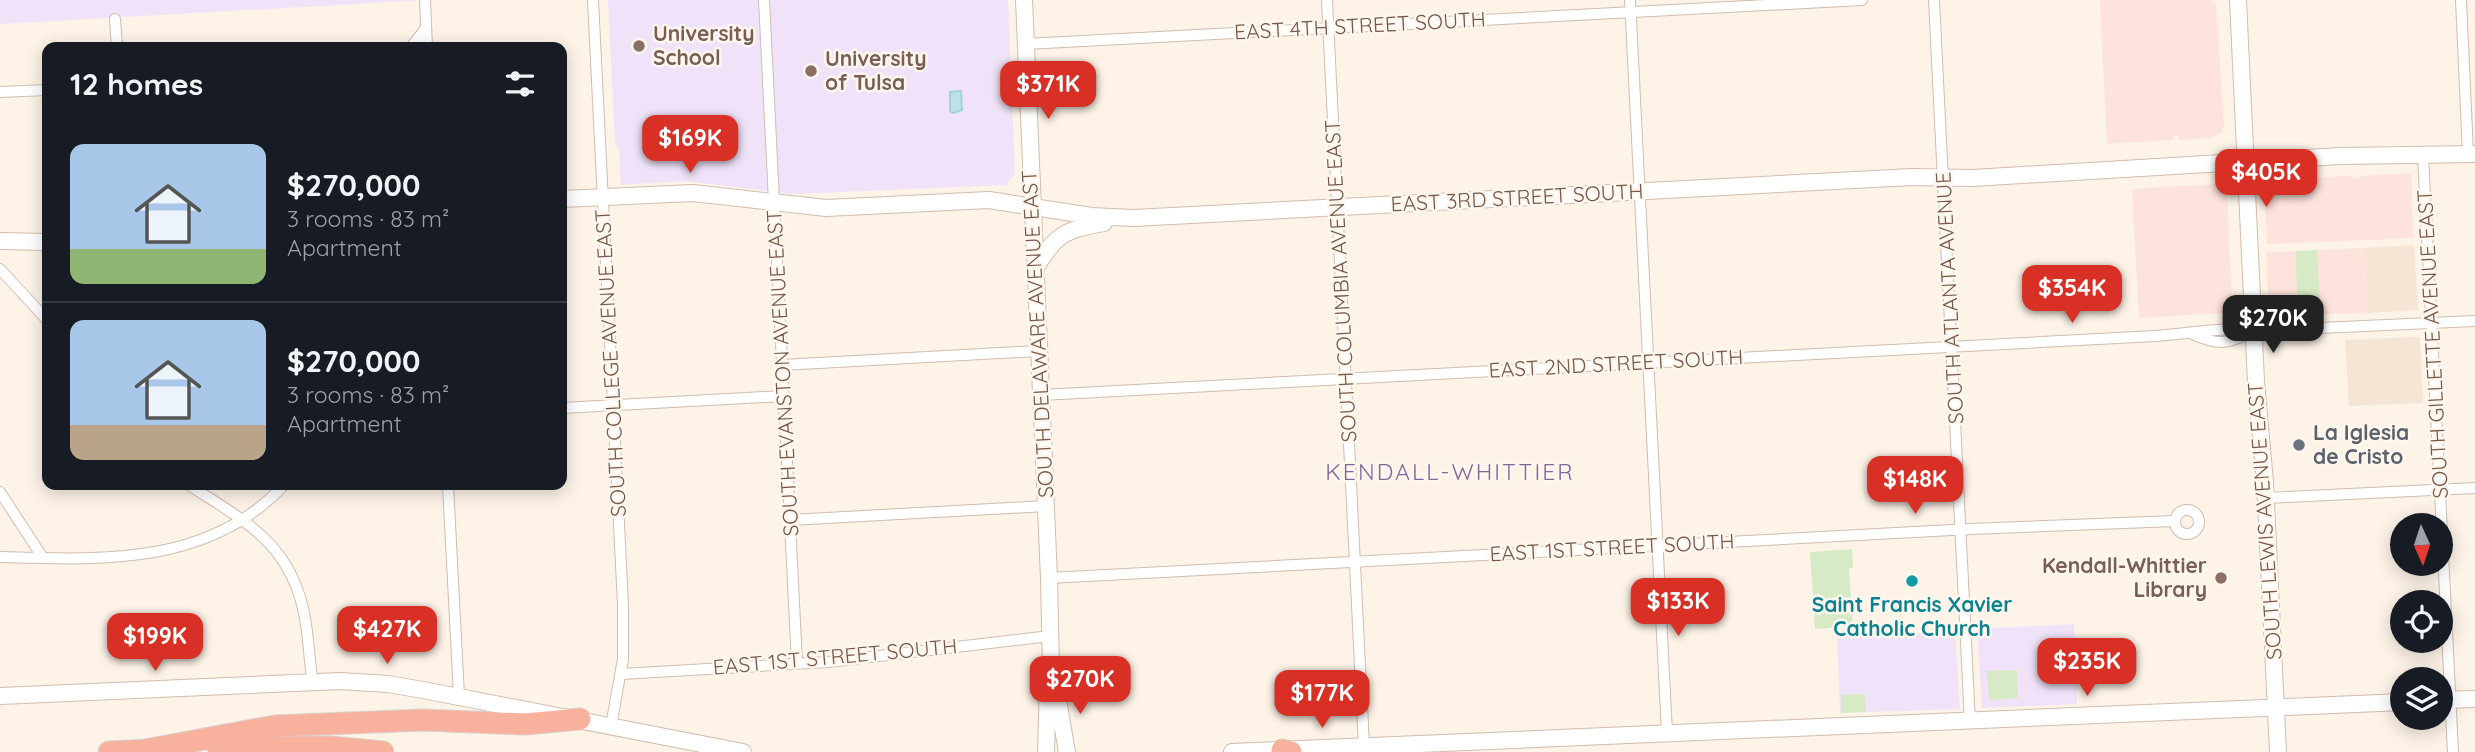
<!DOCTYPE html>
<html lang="en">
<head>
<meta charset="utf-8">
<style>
	body { margin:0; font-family:Quicksand,sans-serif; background:#20242c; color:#f1f3f6; height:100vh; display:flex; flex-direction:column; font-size:26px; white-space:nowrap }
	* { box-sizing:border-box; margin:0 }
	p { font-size:23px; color:#9ea1a6 }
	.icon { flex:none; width:38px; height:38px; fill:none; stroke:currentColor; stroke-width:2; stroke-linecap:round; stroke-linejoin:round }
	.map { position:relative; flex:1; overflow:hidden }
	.drawer { position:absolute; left:42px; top:42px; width:525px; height:448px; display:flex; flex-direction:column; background:#171b24; border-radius:14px; box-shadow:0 4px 18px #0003 }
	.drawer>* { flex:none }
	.needle { width:46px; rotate:177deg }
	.fabs { position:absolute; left:2390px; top:513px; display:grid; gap:14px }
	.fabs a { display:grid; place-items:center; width:63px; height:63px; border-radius:50%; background:#171b24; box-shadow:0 4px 18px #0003; font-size:35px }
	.price { position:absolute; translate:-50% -60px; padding:0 16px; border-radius:14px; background:#d93025; color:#fff; font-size:23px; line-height:46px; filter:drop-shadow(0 2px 4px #0008) }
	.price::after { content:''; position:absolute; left:50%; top:42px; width:21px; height:16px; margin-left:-10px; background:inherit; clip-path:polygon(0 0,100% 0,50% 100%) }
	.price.selected { background:#222; color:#fff }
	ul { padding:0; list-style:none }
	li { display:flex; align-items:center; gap:21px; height:175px; padding:0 28px }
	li+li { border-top:2px solid #363941 }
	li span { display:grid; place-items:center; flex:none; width:196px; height:140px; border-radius:14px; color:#555 }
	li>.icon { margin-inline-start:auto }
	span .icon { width:84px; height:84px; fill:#fffc; stroke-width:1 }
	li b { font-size:30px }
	h2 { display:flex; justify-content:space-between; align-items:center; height:84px; padding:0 28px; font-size:30px }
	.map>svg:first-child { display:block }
	.residential { fill:#f5e5d5 }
	.commercial { fill:#fde3db }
	.education { fill:#f0e3f9 }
	.green { fill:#d6ebc5 }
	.water { fill:#bbe3e7; stroke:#a1d3d9; stroke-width:2 }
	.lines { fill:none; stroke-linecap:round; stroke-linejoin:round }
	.street-casing { stroke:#d1bdaf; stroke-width:12 }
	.secondary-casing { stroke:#d4bcad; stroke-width:18 }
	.highway-casing { stroke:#d9d0cd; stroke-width:23 }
	.street { stroke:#fff; stroke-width:10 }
	.secondary { stroke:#fff; stroke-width:16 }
	.highway { stroke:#f7b19d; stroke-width:21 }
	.education-dot { fill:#8d6e63; stroke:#fff7ee; stroke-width:2.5 }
	.worship-dot { fill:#6b7280; stroke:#fff7ee; stroke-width:2.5 }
	.culture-dot { fill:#0f9aa8; stroke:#fff7ee; stroke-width:2.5 }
	.labels { text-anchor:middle; stroke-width:5; stroke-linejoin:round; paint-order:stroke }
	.street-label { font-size:21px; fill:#77584b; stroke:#fff7ee }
	.education-label { font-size:21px; font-weight:bold; fill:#785e54; stroke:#fff7ee; text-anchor:start }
	.worship-label { font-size:21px; font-weight:bold; fill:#5b616d; stroke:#fff7ee; text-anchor:start }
	.culture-label { font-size:21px; font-weight:bold; fill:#0d838f; stroke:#fff7ee }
	.neighbourhood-label { font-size:23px; letter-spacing:2px; fill:#86669a; stroke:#fff7ee }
</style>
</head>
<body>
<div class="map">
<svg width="2475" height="752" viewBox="0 0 2475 752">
	<rect width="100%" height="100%" fill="#fdf3e7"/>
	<g class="residential">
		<path d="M2414 245 2418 310 2368 313 2364 248Z"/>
		<path d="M2420 337 2423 403 2349 406 2345 340Z"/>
	</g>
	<g class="commercial">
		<path d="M2100 0H2210L2216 4 2224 126 2221 133 2210 138 2179 140V136H2173V140L2107 144Z"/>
		<path d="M2411 173 2413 238 2267 244 2264 180 2353 176V178H2360V176Z"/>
		<path d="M2216 184 2225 189 2227 194 2232 302 2231 307 2221 313 2139 318 2132 189Z"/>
		<path d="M2364 248 2368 313 2321 314 2317 250Z"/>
		<path d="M2295 251 2298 315 2269 317 2266 252Z"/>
	</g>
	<g class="education">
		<path d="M0 0H425L0 24Z"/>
		<path d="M608 0H1008L1015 174 1006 185 792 194 686 181 621 185 619 151 615 143Z"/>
		<path d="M2074 624 2077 704 1982 708 1977 629Z"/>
		<path d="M1955 631 1960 709 1840 713 1837 637Z"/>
	</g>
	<g class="green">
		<path d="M2317 250 2321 314 2298 315 2295 251Z"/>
		<path d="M1852 549 1853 568H1849L1853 626 1815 629 1810 552Z"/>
		<path d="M2017 670 2018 698 1989 700 1987 671Z"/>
		<path d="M1865 694 1866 712 1841 713V695Z"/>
	</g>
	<path class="water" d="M961 91 962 110 953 113 950 111V92Z"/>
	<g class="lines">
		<defs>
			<g id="street">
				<path d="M425 0 427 47"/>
				<path d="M593 0 623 605V659L611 726"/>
				<path d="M764 0 797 663"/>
				<path d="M1327 0 1364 746"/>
				<path d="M1630 0 1667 733"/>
				<path d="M1934 0 1970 722"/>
				<path d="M2461 0 2468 154"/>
				<path d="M115 19 117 47"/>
				<path d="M1026 44 1862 0"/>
				<path d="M411 47 426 28"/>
				<path d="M0 92 47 90"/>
				<path d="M2423 156 2453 752"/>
				<path d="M0 269 47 320"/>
				<path d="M2192 334C2220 346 2225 344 2252 332"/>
				<path d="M782 365 1038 351"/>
				<path d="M1041 395 2155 336C2189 334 2220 326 2253 331L2475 321"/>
				<path d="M562 408 783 396"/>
				<path d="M189 485C246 522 292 544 305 618 309 640 309 661 313 683"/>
				<path d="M448 485 459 696"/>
				<path d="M0 492 43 558"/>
				<path d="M2265 498 2475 488"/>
				<circle cx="2187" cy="522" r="12"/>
				<path d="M790 520 1046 506"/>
				<path d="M0 557C101 560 209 566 284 485"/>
				<path d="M1049 578 1971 529 2175 521"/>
				<path d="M621 674 828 662 1050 636"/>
			</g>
			<g id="secondary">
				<path d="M1024 0 1049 578 1051 668 1048 687 1046 752"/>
				<path d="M2238 0 2256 382 2265 482 2278 752"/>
				<path d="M562 199 693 193 826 208 989 200 1091 216 1134 218 1912 177 1973 178 2340 156 2475 154"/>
				<path d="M0 241 47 242"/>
				<path d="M1035 269C1056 234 1064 230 1104 223"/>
				<path d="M1055 682 1067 752"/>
				<path d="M0 696 340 681 388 684 423 690 743 752"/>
				<path d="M2441 700 2475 699"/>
				<path d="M1232 752 2403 702"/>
			</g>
			<g id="highway">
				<path d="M218 747H331L383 752"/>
				<path d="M1282 750 1291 752"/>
				<path d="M140 751 275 726 423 720 525 724 580 719"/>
				<path d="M109 752 154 750"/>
			</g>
		</defs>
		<use href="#street" class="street-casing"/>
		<use href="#secondary" class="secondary-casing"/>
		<use href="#highway" class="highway-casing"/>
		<use href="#street" class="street"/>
		<use href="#secondary" class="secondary"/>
		<use href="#highway" class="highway"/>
	</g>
	<g class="education-dot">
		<circle cx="639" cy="46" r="7"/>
		<circle cx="811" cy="71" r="7"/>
		<circle cx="2221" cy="578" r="7"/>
	</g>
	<circle class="worship-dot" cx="2299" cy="445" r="7"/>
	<circle class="culture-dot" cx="1912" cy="581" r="7"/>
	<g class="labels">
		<g class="street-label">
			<text transform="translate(1360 26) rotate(-3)" y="7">EAST 4TH STREET SOUTH</text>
			<text transform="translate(1517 198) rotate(-3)" y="7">EAST 3RD STREET SOUTH</text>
			<text transform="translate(1341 281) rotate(-93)" y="7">SOUTH COLUMBIA AVENUE EAST</text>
			<text transform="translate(1950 298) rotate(-93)" y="7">SOUTH ATLANTA AVENUE</text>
			<text transform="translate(1038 334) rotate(-93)" y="7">SOUTH DELAWARE AVENUE EAST</text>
			<text transform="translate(2433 344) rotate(-93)" y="7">SOUTH GILLETTE AVENUE EAST</text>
			<text transform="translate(611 363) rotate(-93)" y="7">SOUTH COLLEGE AVENUE EAST</text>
			<text transform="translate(1616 364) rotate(-3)" y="7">EAST 2ND STREET SOUTH</text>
			<text transform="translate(783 373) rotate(-93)" y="7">SOUTH EVANSTON AVENUE EAST</text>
			<text transform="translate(2265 521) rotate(-94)" y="7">SOUTH LEWIS AVENUE EAST</text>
			<text transform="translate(1612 548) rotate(-3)" y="7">EAST 1ST STREET SOUTH</text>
			<text transform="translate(835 657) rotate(-5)" y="7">EAST 1ST STREET SOUTH</text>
		</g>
		<g class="education-label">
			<text x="653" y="41">University<tspan x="653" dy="24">School</tspan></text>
			<text x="825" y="66">University<tspan x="825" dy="24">of Tulsa</tspan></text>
			<text x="2207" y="573" text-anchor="end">Kendall-Whittier<tspan x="2207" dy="24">Library</tspan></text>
		</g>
		<g class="worship-label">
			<text x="2313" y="440">La Iglesia<tspan x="2313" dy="24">de Cristo</tspan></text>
		</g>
		<g class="culture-label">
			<text x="1912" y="612">Saint Francis Xavier<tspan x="1912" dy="24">Catholic Church</tspan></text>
		</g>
		<g class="neighbourhood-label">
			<text x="1450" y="480">KENDALL-WHITTIER</text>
		</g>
	</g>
</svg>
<div class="fabs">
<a><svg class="needle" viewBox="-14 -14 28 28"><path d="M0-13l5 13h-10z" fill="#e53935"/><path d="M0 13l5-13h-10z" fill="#9ea1a6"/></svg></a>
<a><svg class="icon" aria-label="locate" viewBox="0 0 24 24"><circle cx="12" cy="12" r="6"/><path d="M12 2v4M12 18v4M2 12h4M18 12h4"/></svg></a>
<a><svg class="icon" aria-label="layers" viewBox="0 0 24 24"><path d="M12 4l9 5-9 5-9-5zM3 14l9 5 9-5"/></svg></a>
</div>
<b class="price" style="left:1048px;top:121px">$371K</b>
<b class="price" style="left:690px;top:175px">$169K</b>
<b class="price" style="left:2266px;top:209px">$405K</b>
<b class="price" style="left:2072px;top:325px">$354K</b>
<b class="price selected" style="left:2273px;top:355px">$270K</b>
<b class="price" style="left:1915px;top:516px">$148K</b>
<b class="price" style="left:1678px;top:638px">$133K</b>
<b class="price" style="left:387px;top:666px">$427K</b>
<b class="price" style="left:155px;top:673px">$199K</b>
<b class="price" style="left:2087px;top:698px">$235K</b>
<b class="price" style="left:1080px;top:716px">$270K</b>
<b class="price" style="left:1322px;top:730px">$177K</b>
<section class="drawer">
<h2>12 homes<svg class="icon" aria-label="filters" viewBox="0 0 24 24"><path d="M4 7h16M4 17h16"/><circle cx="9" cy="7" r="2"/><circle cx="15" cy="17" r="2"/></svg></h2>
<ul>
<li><span style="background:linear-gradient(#a9c7e8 75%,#8fb573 0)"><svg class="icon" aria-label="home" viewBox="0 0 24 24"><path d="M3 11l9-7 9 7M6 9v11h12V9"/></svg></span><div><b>$270,000</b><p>3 rooms · 83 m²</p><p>Apartment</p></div></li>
<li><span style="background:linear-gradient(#a9c7e8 75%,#b9a48a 0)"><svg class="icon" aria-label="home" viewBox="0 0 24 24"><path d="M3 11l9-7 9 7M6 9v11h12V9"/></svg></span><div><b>$270,000</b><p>3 rooms · 83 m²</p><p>Apartment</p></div></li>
</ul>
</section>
</div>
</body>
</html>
